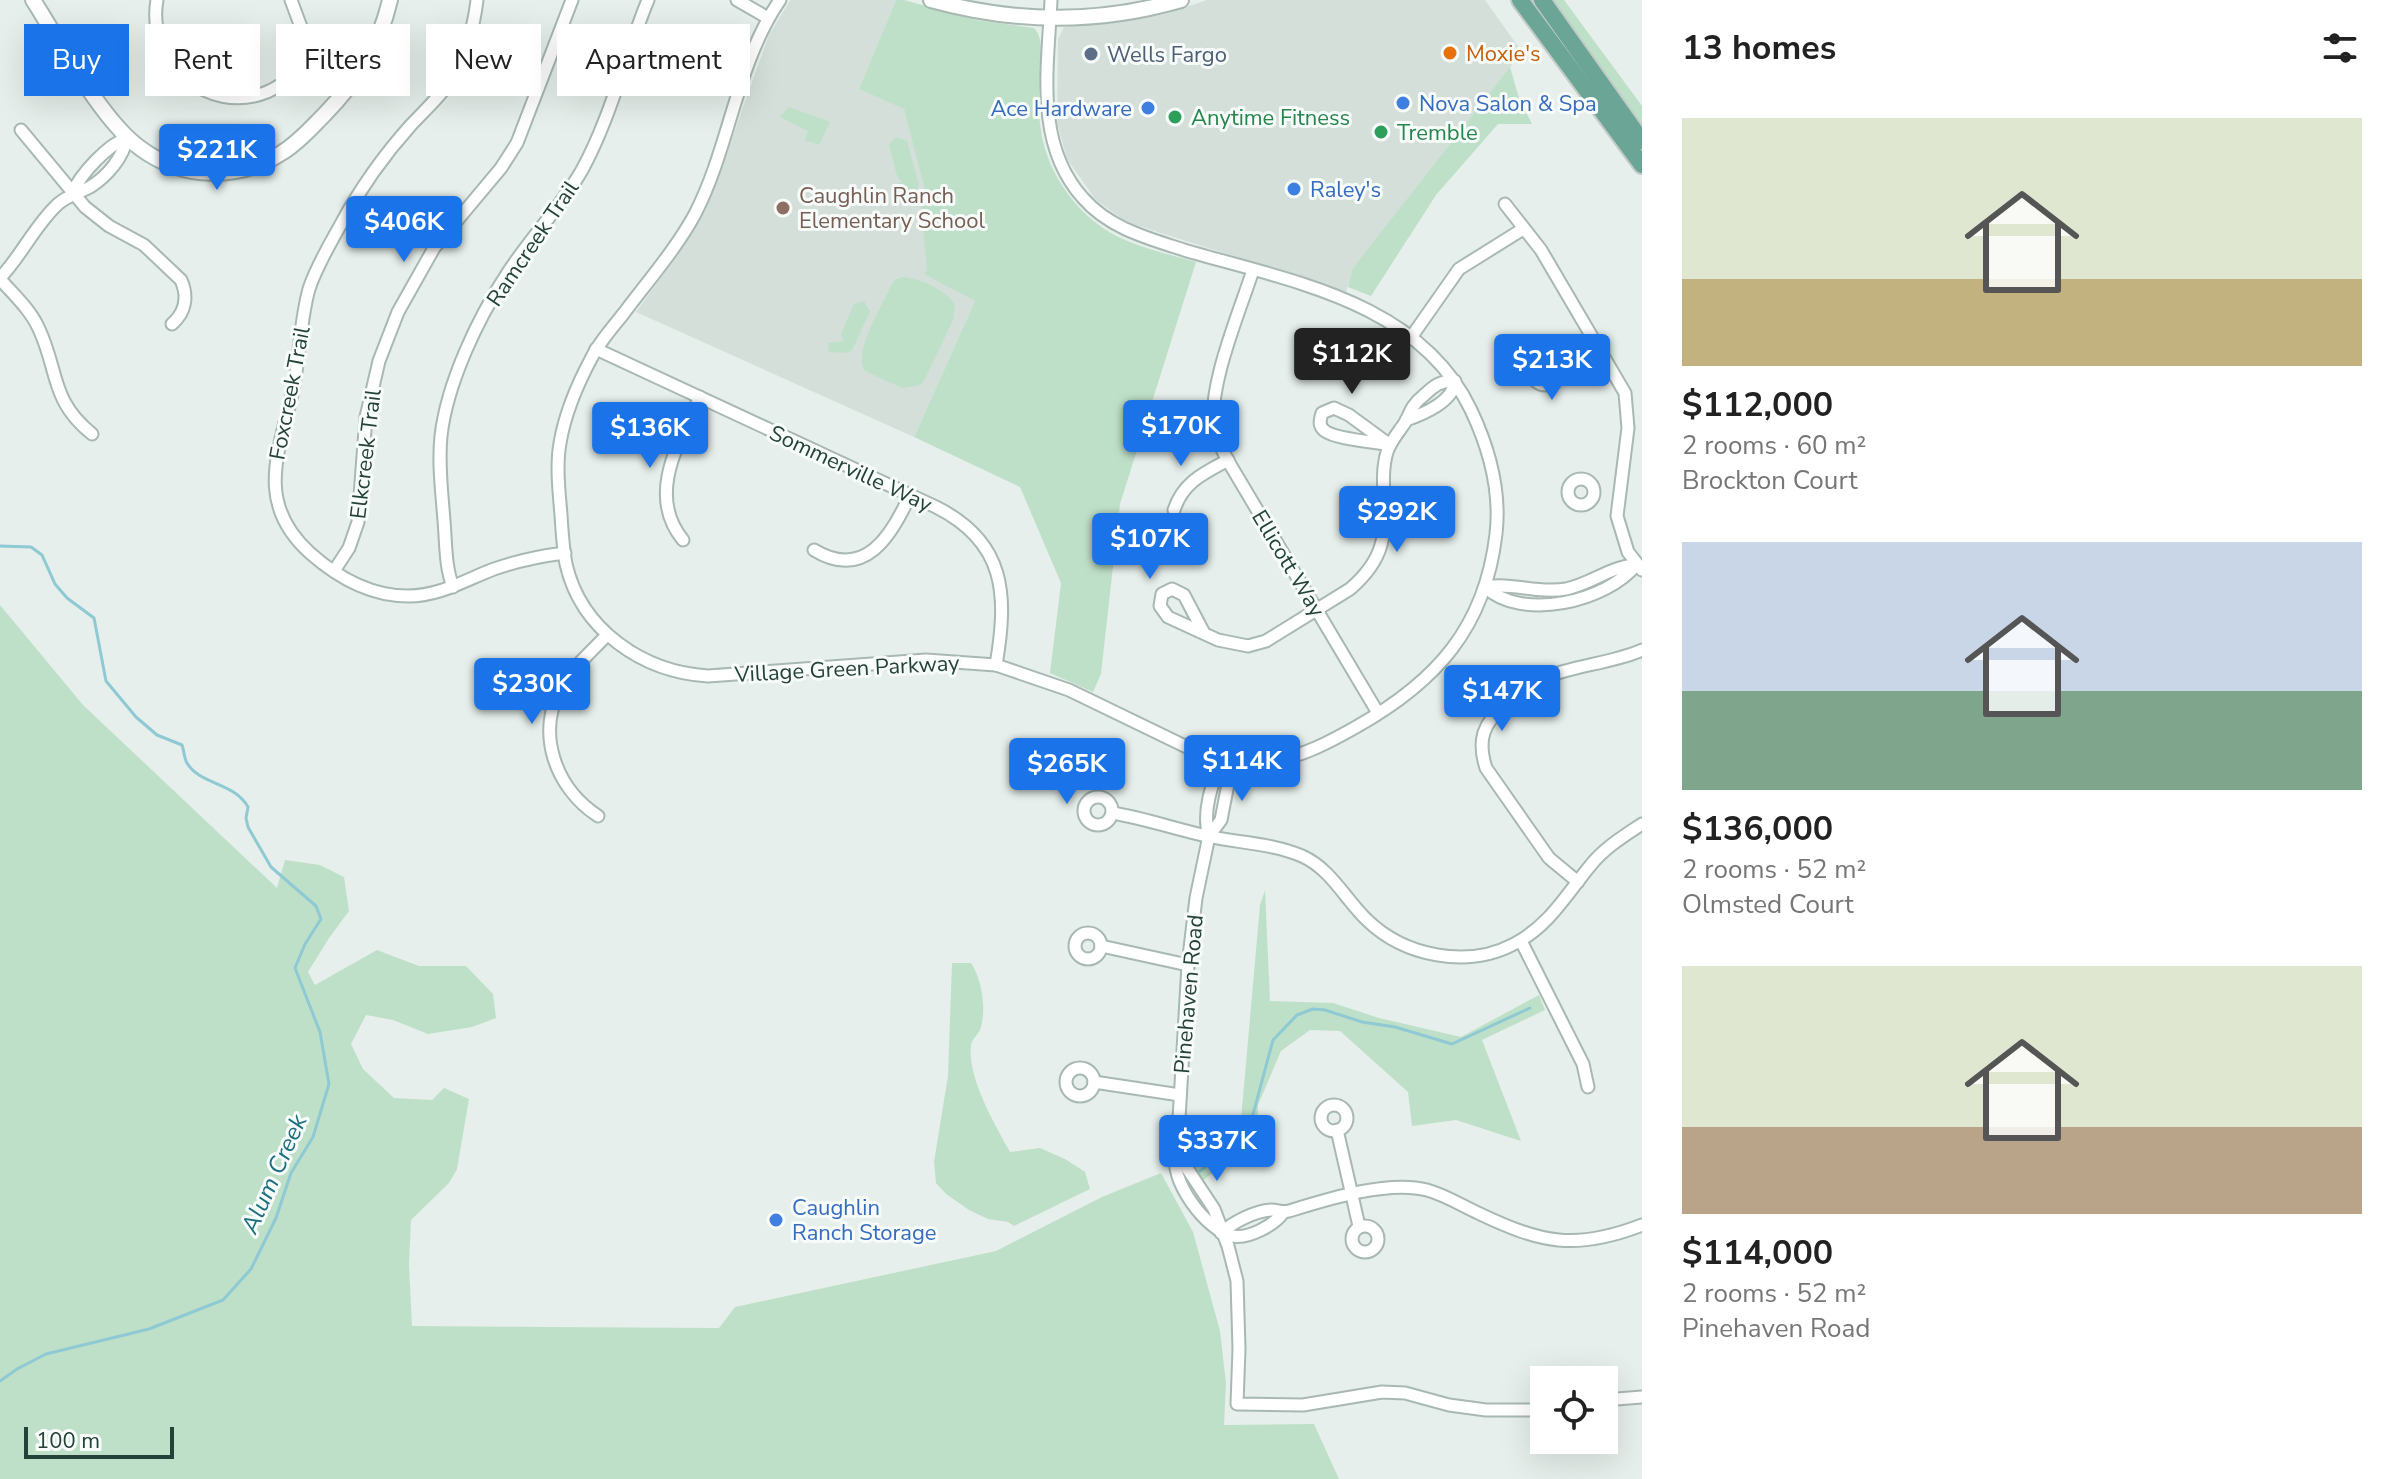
<!DOCTYPE html>
<html lang="en">
<head>
<meta charset="utf-8">
<style>
	body { margin:0; font-family:"Nunito Sans",sans-serif; background:#f2f2f2; color:#222; height:100vh; display:flex; flex-direction:column; font-size:30px; white-space:nowrap }
	* { box-sizing:border-box; margin:0 }
	p { font-size:26px; color:#767676 }
	.icon { flex:none; width:44px; height:44px; fill:none; stroke:currentColor; stroke-width:2; stroke-linecap:round; stroke-linejoin:round }
	.map { position:relative; flex:1; overflow:hidden }
	.sheet { display:flex; flex-direction:column; background:#fff; width:760px }
	.sheet>* { flex:none }
	.top-card { position:absolute; left:24px; top:24px; width:760px; height:72px; display:flex; gap:16px }
	.controls { position:absolute; left:1530px; top:1366px; display:grid; gap:16px }
	.controls a { display:grid; place-items:center; width:88px; height:88px; border-radius:0px; background:#fff; box-shadow:0 8px 32px #0002; font-size:40px }
	.scale { position:absolute; left:24px; bottom:20px; width:150px; box-sizing:border-box; padding-left:8px; border:4px solid #24423a; border-top:0; font-size:22px; line-height:28px; white-space:nowrap; color:#24423a; -webkit-text-stroke:6px #f7fbf9; paint-order:stroke }
	.price { position:absolute; translate:-50% -68px; padding:0 18px; border-radius:8px; background:#1a73e8; color:#fff; font-size:26px; line-height:52px; filter:drop-shadow(0 2px 4px #0008) }
	.price::after { content:''; position:absolute; left:50%; top:48px; width:24px; height:18px; margin-left:-12px; background:inherit; clip-path:polygon(0 0,100% 0,50% 100%) }
	.price.selected { background:#222; color:#fff }
	ul { padding:0; list-style:none }
	li { display:grid; align-content:center; gap:16px; height:424px; padding:0 40px }
	li span { display:grid; place-items:center; height:248px; border-radius:0px; color:#555 }
	li>.icon { margin-inline-start:auto }
	span .icon { width:144px; height:144px; fill:#fffc; stroke-width:1 }
	li b { font-size:34px }
	h2 { display:flex; justify-content:space-between; align-items:center; height:96px; padding:0 40px; font-size:34px }
	.chip { padding:0 28px; border-radius:0px; background:#fff; box-shadow:0 8px 32px #0002; font-size:28px; line-height:72px }
	.chip.selected { background:#1a73e8; color:#fff }
	main { display:flex; flex:1; min-height:0 }
	.map>svg:first-child { display:block }
	.built { fill:#d4dfda }
	.green { fill:#bfe0c8 }
	.lines { fill:none; stroke-linecap:round; stroke-linejoin:round }
	.stream { stroke:#8ec9d4; stroke-width:3 }
	.minor-casing { stroke:#a8b8b2; stroke-width:15 }
	.tertiary-casing { stroke:#a8b8b2; stroke-width:18 }
	.primary-casing { stroke:#c2cac8; stroke-width:20 }
	.minor { stroke:#fff; stroke-width:11 }
	.tertiary { stroke:#fff; stroke-width:14 }
	.primary { stroke:#6aa596; stroke-width:16 }
	.food-dot { fill:#e8710a; stroke:#f7fbf9; stroke-width:3 }
	.service-dot { fill:#5c6f8a; stroke:#f7fbf9; stroke-width:3 }
	.shop-dot { fill:#3f7fe0; stroke:#f7fbf9; stroke-width:3 }
	.leisure-dot { fill:#2e9e5b; stroke:#f7fbf9; stroke-width:3 }
	.education-dot { fill:#8d6e63; stroke:#f7fbf9; stroke-width:3 }
	.labels { text-anchor:middle; stroke-width:6; stroke-linejoin:round; paint-order:stroke }
	.food-label { font-size:22px; fill:#c56008; stroke:#f7fbf9; text-anchor:start }
	.service-label { font-size:22px; fill:#4e5e75; stroke:#f7fbf9; text-anchor:start }
	.shop-label { font-size:22px; fill:#366cbe; stroke:#f7fbf9; text-anchor:start }
	.leisure-label { font-size:22px; fill:#27864d; stroke:#f7fbf9; text-anchor:start }
	.education-label { font-size:22px; fill:#785e54; stroke:#f7fbf9; text-anchor:start }
	.street-label { font-size:22px; fill:#24423a; stroke:#f7fbf9 }
	.water-label { font-size:24px; font-style:italic; fill:#1c6f80; stroke:#f7fbf9 }
</style>
</head>
<body>
<main>
<div class="map">
<svg width="1642" height="1479" viewBox="0 0 1642 1479">
	<rect width="100%" height="100%" fill="#e6efeb"/>
	<g class="built">
		<path d="M790 0H896L859 89 904 108 927 195 975 301 914 437 636 312 686 243 706 210 769 35Z"/>
		<path d="M1207 0H1485L1522 52 1354 267 1346 292 1136 225 1121 218 1096 200 1067 159 1057 123 1058 39 1064 27 1139 19 1166 14Z"/>
	</g>
	<g class="green">
		<path d="M896 0H904L976 20 1034 28C1045 39 1040 61 1040 76 1039 94 1038 113 1041 131 1048 177 1082 222 1125 240 1148 250 1172 255 1196 262L1120 504 1101 674 1093 692 1050 673 1061 583 1020 487 914 437 975 301 924 274 927 269 921 206 926 194 904 109 859 89Z"/>
		<path d="M1553 0H1564L1642 106V124Z"/>
		<path d="M1510 67 1519 98 1532 124H1498L1436 195 1371 296 1348 287 1353 268Z"/>
		<path d="M789 107 830 122 819 145 805 140 808 131 780 117Z"/>
		<path d="M896 137 907 141 919 185 914 195 898 196 895 193 898 183 902 182 897 176 889 145Z"/>
		<path d="M903 277C919 278 947 290 955 305L953 320 925 379 921 385 902 388 865 371C852 353 883 304 892 284L896 279Z"/>
		<path d="M864 301 870 312 852 350 848 353 829 352 828 343 844 341 841 334 854 304Z"/>
		<path d="M0 605 83 705 277 888 285 860 320 865 344 877 349 911 329 938 308 972 315 985 377 950 419 966H466L493 994 496 1018 472 1027 428 1034 393 1020 366 1015 351 1044 363 1069 394 1098 432 1100 444 1088 469 1099 457 1169 449 1183 411 1220 409 1265 412 1326 719 1328 735 1307 996 1251 1102 1197 1161 1173 1193 1232 1220 1331 1226 1383 1224 1425 1314 1424 1339 1479H0Z"/>
		<path d="M1265 890 1270 1001 1333 1003 1379 1018 1461 1037 1539 995 1545 1010 1482 1040 1521 1141 1456 1120 1412 1126 1408 1092 1340 1031 1310 1030 1281 1051 1258 1105V1136L1200 1183 1192 1167 1240 1131 1260 905Z"/>
		<path d="M952 963H971C982 979 987 1011 980 1030 977 1036 971 1040 971 1046 967 1077 995 1125 1010 1152L1040 1148 1065 1159 1085 1172 1090 1189 1014 1226 1008 1222 988 1219 969 1210 946 1194 936 1183 934 1162 948 1076Z"/>
	</g>
	<g class="lines">
		<g class="stream">
			<path d="M0 546 31 547 42 555 55 584 67 598 94 618 106 681 136 717 157 735 182 745C184 750 184 758 187 763 200 785 234 782 248 807L246 818 248 827 271 867 316 906 321 919 305 944 295 968 320 1032 329 1084 313 1137 291 1173 276 1218 251 1269 223 1300 149 1329 46 1354 17 1369 0 1381"/>
			<path d="M1200 1171 1248 1133 1273 1040 1297 1015 1313 1009 1325 1010 1362 1022 1395 1027 1452 1044 1530 1008"/>
		</g>
		<defs>
			<g id="minor">
				<path d="M157 0C146 61 207 116 267 92 288 83 303 65 319 49"/>
				<path d="M291 0 301 27 319 49 324 61 340 75 357 78C349 60 338 54 319 49"/>
				<path d="M477 0C474 26 467 51 454 75 443 94 426 109 411 125 384 155 360 189 341 224 330 244 316 267 309 289 299 324 300 366 290 403 275 461 259 507 310 553 337 577 371 596 408 596 440 596 465 580 494 569 517 561 540 556 565 553"/>
				<path d="M737 0 768 18"/>
				<path d="M780 0C736 64 730 146 695 214 676 249 648 281 624 313 613 327 600 341 592 357 578 383 565 413 560 443 556 466 559 491 561 515 562 531 563 548 566 564 581 630 643 672 708 676L926 660 996 665 1069 690 1195 751C1259 775 1300 759 1356 727 1436 682 1485 628 1496 534 1501 491 1489 448 1471 410 1419 301 1289 281 1184 250 1147 238 1109 228 1083 198 1034 144 1048 67 1051 0"/>
				<path d="M21 130 85 207 109 226 144 245 181 280C188 296 186 312 172 324"/>
				<path d="M72 193C81 174 107 145 127 138"/>
				<path d="M1505 204 1541 250 1625 393 1628 428 1617 516 1628 552 1642 570"/>
				<path d="M1253 270C1240 311 1205 392 1215 432 1218 444 1225 455 1231 466L1378 713"/>
				<path d="M0 278C22 255 35 225 58 204 68 195 79 193 90 187 108 176 123 157 127 138"/>
				<path d="M0 279C14 295 30 309 39 329 59 372 50 400 92 434"/>
				<path d="M1412 336 1459 269 1523 229"/>
				<path d="M596 349 936 507C1006 542 1008 595 996 665"/>
				<circle cx="1545" cy="372" r="13"/>
				<path d="M1556 366 1596 342"/>
				<path d="M1334 408 1349 415 1390 445C1376 442 1335 439 1325 431 1318 426 1320 420 1322 413Z"/>
				<circle cx="1581" cy="492" r="13"/>
				<path d="M1174 510C1183 482 1204 473 1228 460"/>
				<path d="M683 540C646 495 679 442 700 397"/>
				<path d="M814 550C865 581 892 535 910 495"/>
				<path d="M334 571 349 548 358 522 366 417 379 361 398 312 434 248 501 168 517 143 572 0"/>
				<path d="M453 587C445 566 446 543 444 521 442 493 438 464 441 436 447 383 478 318 507 274 530 238 561 207 582 170 611 117 625 56 648 0"/>
				<path d="M1485 587C1522 622 1607 601 1636 565"/>
				<path d="M1485 587C1512 582 1537 594 1566 589 1591 584 1611 566 1636 565"/>
				<path d="M1204 633 1184 595 1172 589 1162 594 1160 606 1168 617 1218 640 1248 646 1266 641 1350 589C1364 577 1376 563 1381 545 1390 514 1378 482 1387 452 1391 440 1399 432 1406 421 1411 410 1413 404 1423 396 1433 387 1440 380 1455 381 1454 401 1424 414 1406 420"/>
				<path d="M1225 760 1229 779 1221 820 1209 836 1196 898 1188 965 1177 1153C1167 1178 1207 1232 1233 1236 1249 1239 1274 1225 1283 1213"/>
				<circle cx="1098" cy="811" r="14"/>
				<path d="M1112 813C1144 818 1175 829 1207 836 1238 843 1272 843 1302 856 1331 869 1345 899 1367 920 1404 956 1467 969 1514 944 1549 926 1566 895 1590 866 1604 848 1624 836 1642 824"/>
				<path d="M598 816C555 788 535 732 562 686 573 667 592 651 607 635"/>
				<path d="M1209 836C1202 814 1211 779 1225 760"/>
				<path d="M1578 882 1549 858 1486 768C1477 740 1483 723 1506 704 1517 695 1528 686 1541 679 1573 665 1610 664 1642 650"/>
				<circle cx="1088" cy="946" r="13"/>
				<path d="M1521 941 1583 1064 1588 1087"/>
				<path d="M1101 946 1188 965"/>
				<circle cx="1080" cy="1082" r="14"/>
				<path d="M1094 1082 1180 1095"/>
				<circle cx="1334" cy="1118" r="13"/>
				<path d="M1337 1130 1359 1226"/>
				<path d="M1177 1153 1214 1209 1228 1246 1237 1281 1239 1349 1237 1404 1303 1405 1382 1392 1405 1393 1449 1405 1486 1410H1544"/>
				<circle cx="1365" cy="1239" r="13"/>
				<path d="M1221 1233C1233 1222 1255 1211 1271 1210 1278 1210 1282 1213 1289 1211 1328 1199 1388 1180 1427 1190 1445 1195 1461 1205 1478 1213 1541 1243 1575 1251 1642 1225"/>
				<path d="M1604 1400 1642 1397"/>
			</g>
			<g id="tertiary">
				<path d="M33 0C60 42 101 120 140 148 183 180 239 181 283 152 299 142 311 128 324 115 357 81 379 47 390 0"/>
				<path d="M931 0C1014 23 1098 24 1181 0"/>
			</g>
			<g id="primary">
				<path d="M1520 0 1642 165"/>
				<path d="M1542 0 1642 141"/>
			</g>
		</defs>
		<use href="#minor" class="minor-casing"/>
		<use href="#tertiary" class="tertiary-casing"/>
		<use href="#primary" class="primary-casing"/>
		<use href="#minor" class="minor"/>
		<use href="#tertiary" class="tertiary"/>
		<use href="#primary" class="primary"/>
	</g>
	<circle class="food-dot" cx="1450" cy="53" r="8"/>
	<circle class="service-dot" cx="1091" cy="54" r="8"/>
	<g class="shop-dot">
		<circle cx="1403" cy="103" r="8"/>
		<circle cx="1148" cy="108" r="8"/>
		<circle cx="1294" cy="189" r="8"/>
		<circle cx="776" cy="1220" r="8"/>
	</g>
	<g class="leisure-dot">
		<circle cx="1175" cy="117" r="8"/>
		<circle cx="1381" cy="132" r="8"/>
	</g>
	<circle class="education-dot" cx="783" cy="208" r="8"/>
	<g class="labels">
		<g class="food-label">
			<text x="1466" y="61">Moxie's</text>
		</g>
		<g class="service-label">
			<text x="1107" y="62">Wells Fargo</text>
		</g>
		<g class="shop-label">
			<text x="1419" y="111">Nova Salon &amp; Spa</text>
			<text x="1132" y="116" text-anchor="end">Ace Hardware</text>
			<text x="1310" y="197">Raley's</text>
			<text x="792" y="1215">Caughlin<tspan x="792" dy="25">Ranch Storage</tspan></text>
		</g>
		<g class="leisure-label">
			<text x="1191" y="125">Anytime Fitness</text>
			<text x="1397" y="140">Tremble</text>
		</g>
		<g class="education-label">
			<text x="799" y="203">Caughlin Ranch<tspan x="799" dy="25">Elementary School</tspan></text>
		</g>
		<g class="street-label">
			<text transform="translate(532 243) rotate(-56)" y="8">Ramcreek Trail</text>
			<text transform="translate(289 393) rotate(-79)" y="8">Foxcreek Trail</text>
			<text transform="translate(365 454) rotate(-83)" y="8">Elkcreek Trail</text>
			<text transform="translate(851 468) rotate(25)" y="8">Sommerville Way</text>
			<text transform="translate(1289 563) rotate(59)" y="8">Ellicott Way</text>
			<text transform="translate(847 668) rotate(-3)" y="8">Village Green Parkway</text>
			<text transform="translate(1188 994) rotate(-85)" y="8">Pinehaven Road</text>
		</g>
		<g class="water-label">
			<text transform="translate(274 1174) rotate(-66)" y="8">Alum Creek</text>
		</g>
	</g>
</svg>
<div class="controls">
<a><svg class="icon" aria-label="locate" viewBox="0 0 24 24"><circle cx="12" cy="12" r="6"/><path d="M12 2v4M12 18v4M2 12h4M18 12h4"/></svg></a>
</div>
<div class="scale">100 m</div>
<b class="price" style="left:217px;top:192px">$221K</b>
<b class="price" style="left:404px;top:264px">$406K</b>
<b class="price selected" style="left:1352px;top:396px">$112K</b>
<b class="price" style="left:1552px;top:402px">$213K</b>
<b class="price" style="left:1181px;top:468px">$170K</b>
<b class="price" style="left:650px;top:470px">$136K</b>
<b class="price" style="left:1397px;top:554px">$292K</b>
<b class="price" style="left:1150px;top:581px">$107K</b>
<b class="price" style="left:532px;top:726px">$230K</b>
<b class="price" style="left:1502px;top:733px">$147K</b>
<b class="price" style="left:1242px;top:803px">$114K</b>
<b class="price" style="left:1067px;top:806px">$265K</b>
<b class="price" style="left:1217px;top:1183px">$337K</b>
<div class="top-card">
<a class="chip selected">Buy</a>
<a class="chip">Rent</a>
<a class="chip">Filters</a>
<a class="chip">New</a>
<a class="chip">Apartment</a>
</div>
</div>
<section class="sheet">
<h2>13 homes<svg class="icon" aria-label="filters" viewBox="0 0 24 24"><path d="M4 7h16M4 17h16"/><circle cx="9" cy="7" r="2"/><circle cx="15" cy="17" r="2"/></svg></h2>
<ul>
<li><span style="background:linear-gradient(#dfe7d0 65%,#c2b280 0)"><svg class="icon" aria-label="home" viewBox="0 0 24 24"><path d="M3 11l9-7 9 7M6 9v11h12V9"/></svg></span><div><b>$112,000</b><p>2 rooms · 60 m²</p><p>Brockton Court</p></div></li>
<li><span style="background:linear-gradient(#c9d6e8 60%,#7fa58c 0)"><svg class="icon" aria-label="home" viewBox="0 0 24 24"><path d="M3 11l9-7 9 7M6 9v11h12V9"/></svg></span><div><b>$136,000</b><p>2 rooms · 52 m²</p><p>Olmsted Court</p></div></li>
<li><span style="background:linear-gradient(#dfe7d0 65%,#b9a48a 0)"><svg class="icon" aria-label="home" viewBox="0 0 24 24"><path d="M3 11l9-7 9 7M6 9v11h12V9"/></svg></span><div><b>$114,000</b><p>2 rooms · 52 m²</p><p>Pinehaven Road</p></div></li>
</ul>
</section>
</main>
</body>
</html>
